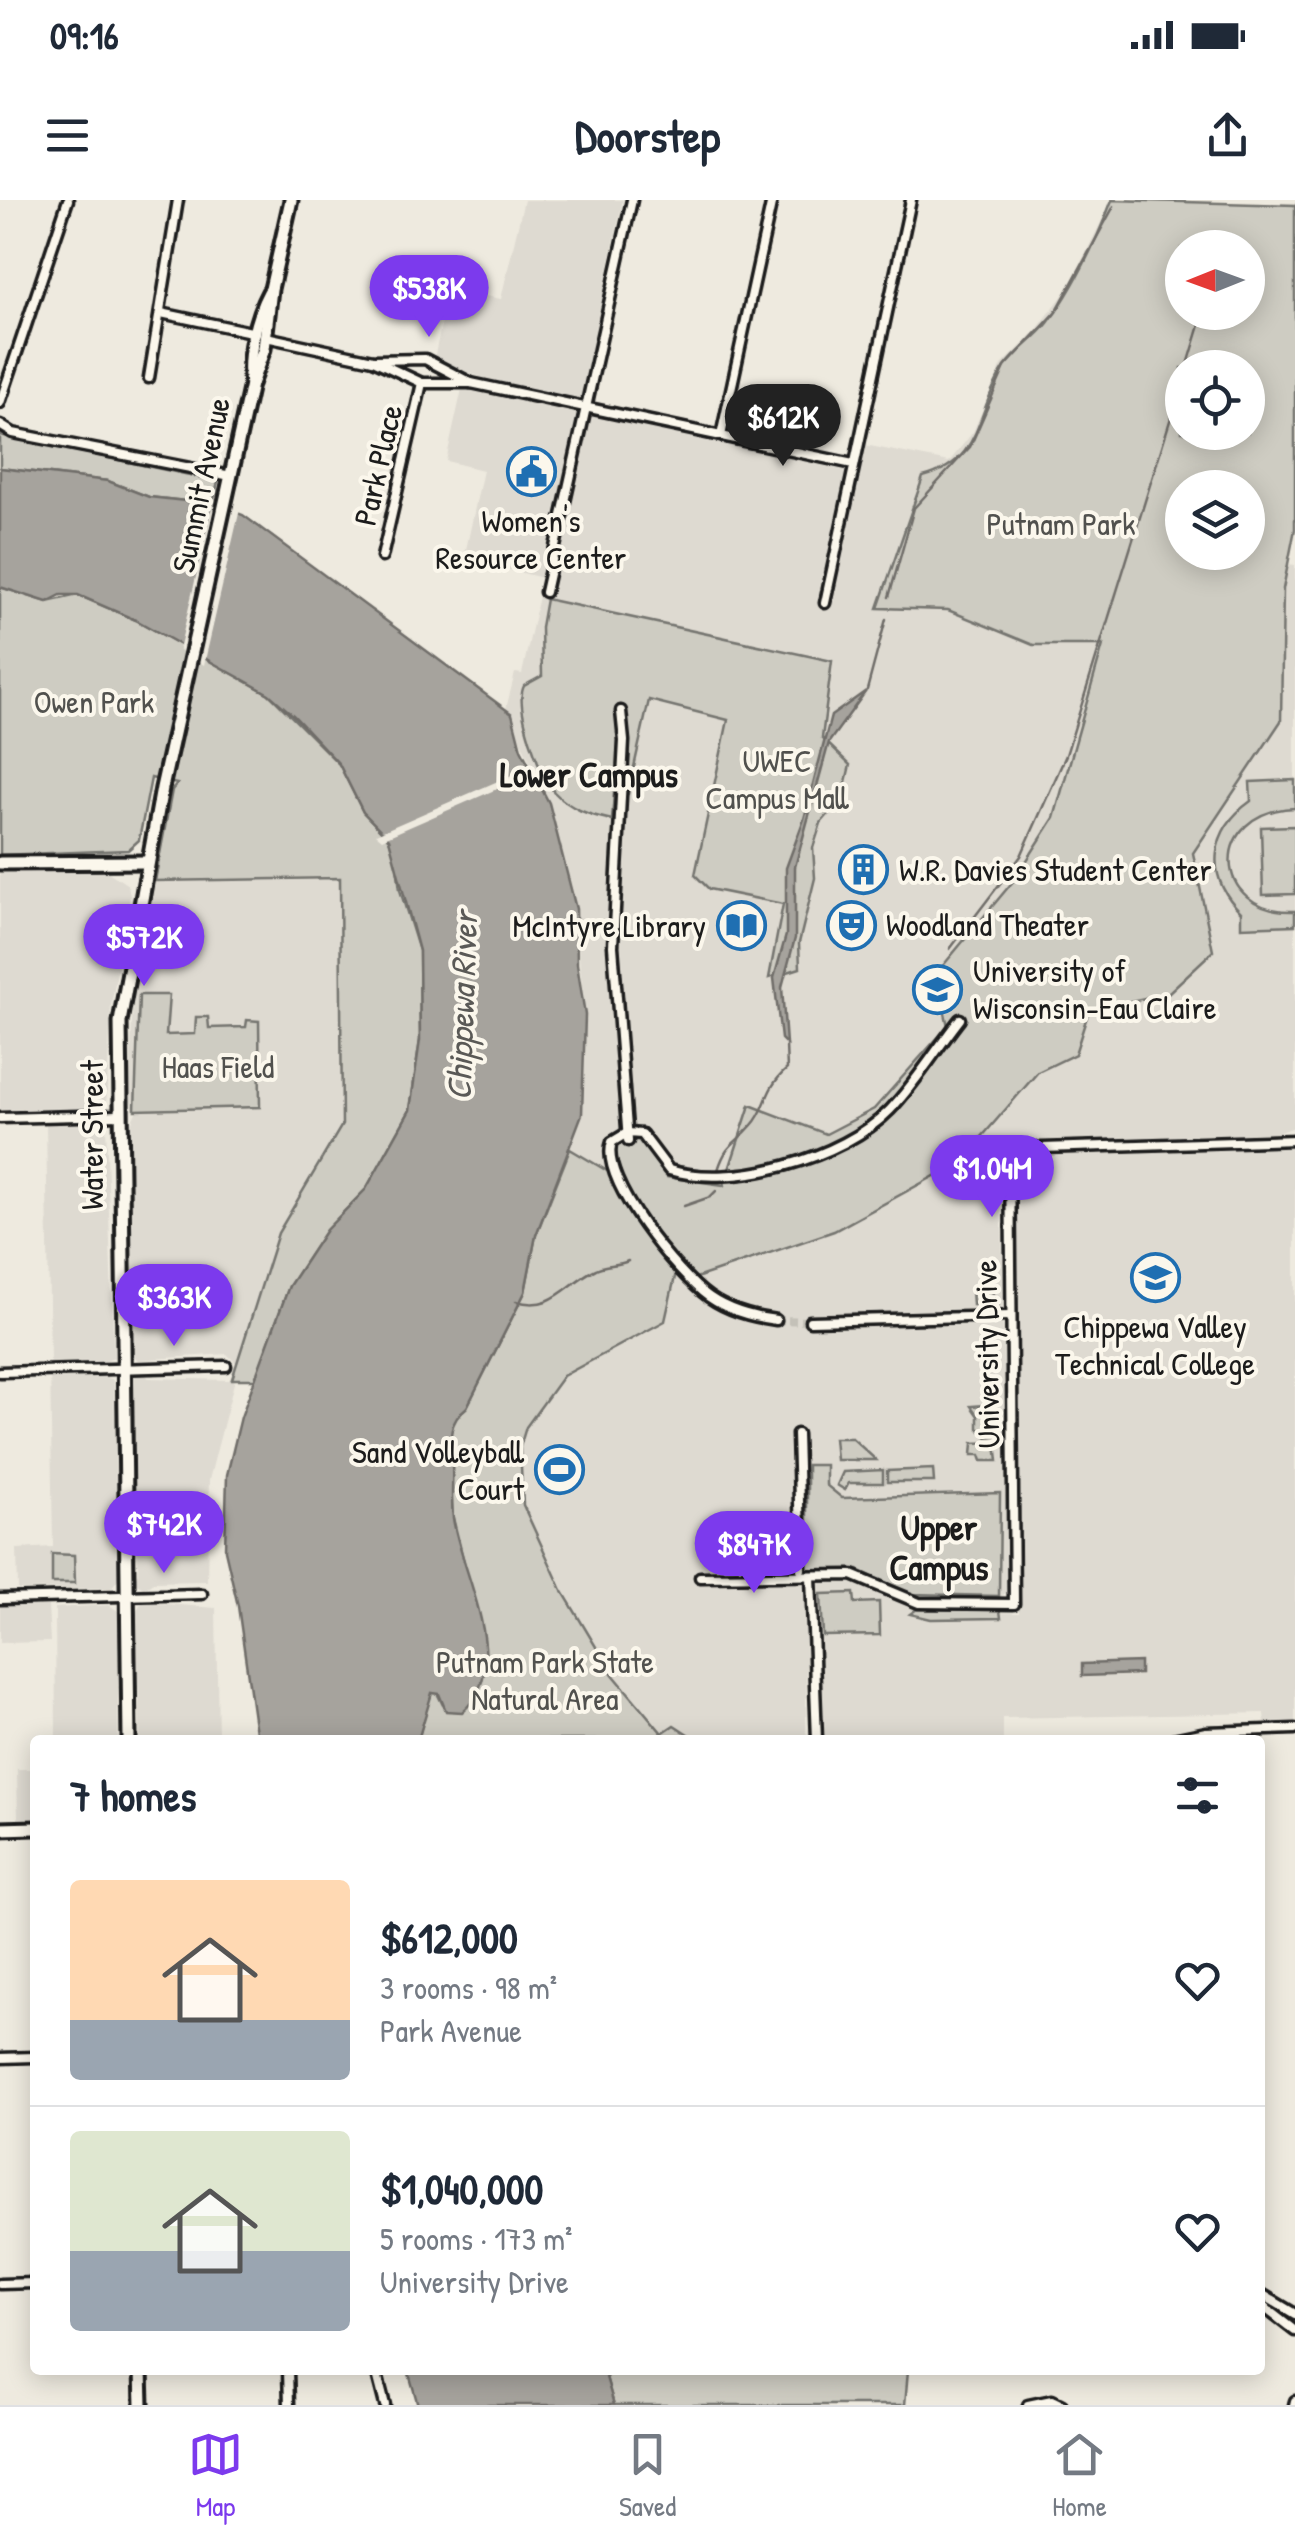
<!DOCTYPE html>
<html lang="en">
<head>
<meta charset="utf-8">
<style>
	body { margin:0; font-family:"Patrick Hand",sans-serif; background:#f2f2f3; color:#1f2937; height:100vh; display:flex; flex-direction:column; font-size:38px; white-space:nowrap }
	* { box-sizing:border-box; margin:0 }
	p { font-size:32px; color:#747a83 }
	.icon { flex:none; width:55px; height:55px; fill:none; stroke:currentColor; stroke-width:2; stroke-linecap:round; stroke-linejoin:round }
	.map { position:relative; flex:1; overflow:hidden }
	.details { position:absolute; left:30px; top:1535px; width:1235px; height:640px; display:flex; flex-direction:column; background:#fff; border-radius:10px; box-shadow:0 5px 25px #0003 }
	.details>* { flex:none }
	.needle { width:65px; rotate:269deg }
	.buttons { position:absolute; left:1165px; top:30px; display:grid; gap:20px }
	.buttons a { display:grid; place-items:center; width:100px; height:100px; border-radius:50%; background:#fff; box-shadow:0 5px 25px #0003; font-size:50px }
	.price { position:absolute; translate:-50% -85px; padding:0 22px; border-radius:35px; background:#7c3aed; color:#fff; font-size:32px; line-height:65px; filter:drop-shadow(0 2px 5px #0008) }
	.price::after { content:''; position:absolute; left:50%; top:60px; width:30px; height:22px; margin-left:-15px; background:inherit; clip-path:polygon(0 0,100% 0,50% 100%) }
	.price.selected { background:#222; color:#fff }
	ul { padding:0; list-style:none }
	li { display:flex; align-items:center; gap:30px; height:250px; padding:0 40px }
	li+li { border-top:2px solid #e0e1e3 }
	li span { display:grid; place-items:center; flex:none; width:280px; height:200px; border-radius:10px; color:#555 }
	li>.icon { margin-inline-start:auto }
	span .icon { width:120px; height:120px; fill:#fffc; stroke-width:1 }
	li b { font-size:42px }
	h2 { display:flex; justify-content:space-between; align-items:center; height:120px; padding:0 40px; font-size:42px }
	.status { display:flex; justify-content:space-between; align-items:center; height:70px; padding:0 50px; background:#fff; direction:ltr }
	.status svg { height:28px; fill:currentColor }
	header { display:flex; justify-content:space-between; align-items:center; height:130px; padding:0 40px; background:#fff; font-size:45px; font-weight:700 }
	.dock { display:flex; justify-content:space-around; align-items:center; height:140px; border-top:2px solid #e0e1e3; background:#fff; font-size:28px; color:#747a83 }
	.dock a { display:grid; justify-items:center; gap:5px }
	.dock .selected { color:#7c3aed }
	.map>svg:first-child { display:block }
	.built { fill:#dedad1; fill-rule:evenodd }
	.green { fill:#ceccc2; stroke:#75746f; stroke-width:2.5; fill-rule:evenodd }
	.water { fill:#a6a39d; stroke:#6f6d69; stroke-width:2.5 }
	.pier { fill:#eeeadf }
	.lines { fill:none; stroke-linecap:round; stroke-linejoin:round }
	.stream { stroke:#6f6d69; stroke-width:2.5 }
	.street-tunnel { stroke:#c4c1b8; stroke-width:8; stroke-dasharray:8 4; stroke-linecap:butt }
	.street-casing { stroke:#1c1c1c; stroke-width:15 }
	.secondary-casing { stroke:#1c1c1c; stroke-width:19 }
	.street { stroke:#fbf7ec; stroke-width:8 }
	.secondary { stroke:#fbf7ec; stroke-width:11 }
	.labels { text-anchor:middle; stroke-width:8; stroke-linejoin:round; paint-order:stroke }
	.street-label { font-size:32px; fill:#1c1c1c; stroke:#fbf7ec }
	.poi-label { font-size:32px; fill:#1c1c1c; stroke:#fbf7ec; text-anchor:start }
	.park-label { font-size:32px; fill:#51514e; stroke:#fbf7ec }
	.neighbourhood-label { font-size:35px; font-weight:bold; fill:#1c1c1c; stroke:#fbf7ec }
	.water-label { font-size:35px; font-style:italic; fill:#5a5956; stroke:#fbf7ec }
</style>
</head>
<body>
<div class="status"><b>09:16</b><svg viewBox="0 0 49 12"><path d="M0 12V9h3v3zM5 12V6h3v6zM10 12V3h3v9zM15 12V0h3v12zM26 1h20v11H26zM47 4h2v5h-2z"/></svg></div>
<header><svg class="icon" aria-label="menu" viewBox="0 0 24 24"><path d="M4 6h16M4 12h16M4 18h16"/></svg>Doorstep<svg class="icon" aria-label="share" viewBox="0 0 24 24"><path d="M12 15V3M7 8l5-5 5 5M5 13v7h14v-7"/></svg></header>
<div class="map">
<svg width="1295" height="2205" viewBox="0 0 1295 2205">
	<rect width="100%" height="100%" fill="#eeeadf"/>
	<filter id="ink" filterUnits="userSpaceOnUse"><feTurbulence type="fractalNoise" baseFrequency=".01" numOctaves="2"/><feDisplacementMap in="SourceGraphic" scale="20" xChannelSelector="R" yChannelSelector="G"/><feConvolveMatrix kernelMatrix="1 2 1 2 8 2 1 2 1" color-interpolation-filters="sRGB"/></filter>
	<g filter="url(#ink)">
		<g class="built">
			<path d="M524 0H623L578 213 858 273 865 245 949 262 973 232 1002 165 1035 132 1069 87 1112 0 1295 5V328L1288 364 1295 365V927L1277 933 1026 942 1011 938 1001 945 1007 1392 999 1398 930 1399 896 1390 858 1370H788V1381L801 1382 807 1390 806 1533 811 1540H418L453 1318 536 1035 582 914 585 815 572 688 549 603 506 509 515 473 522 474 543 378 464 359 483 270 446 261 462 189 480 191 482 178 434 159 449 89 501 99ZM1182 48H1248V112H1182ZM1182 168H1248V232H1182ZM1182 288H1248V352H1182Z"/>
			<path d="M207 461 411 718 256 1179H235L209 1280 207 1381 153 1382 143 1389 134 1380 138 1373 133 1177 143 1173 149 1178 229 1180 238 1165 227 1154 138 1160 131 1153 130 926 136 912 129 898 133 793 172 590H176Z"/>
			<path d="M0 669 107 671 128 685 130 696 111 806 106 909 0 910Z"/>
			<path d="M46 922 106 925 114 1158 101 1163V1176L112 1179 114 1184 118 1379 111 1388 18 1390 17 1349 53 1347Z"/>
			<path d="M1295 948V1523L1265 1524 1264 1513 1003 1518V1540H820L816 1391 820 1382 855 1383 918 1409 1019 1413 1014 959 1020 955 1158 949Z"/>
			<path d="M142 1402 216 1408 218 1540H140L136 1411Z"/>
			<path d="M109 1405 118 1411V1540H56L55 1408Z"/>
			<path d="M0 1406H48L50 1442 0 1443Z"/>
			<path d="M17 1569H35V1618L18 1619Z"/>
		</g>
		<g class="green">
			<path d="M1112 0 1295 5V329L1283 389 1281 521 1193 653 1213 751 1168 793 1089 810 1075 854 1038 872 960 962 834 1031 690 1080 677 1068 665 1121 563 1176 526 1227 520 1247 523 1305 562 1390 611 1472 662 1533 674 1525 697 1540H418L429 1496 436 1491 442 1503 470 1386 453 1318 448 1242 455 1217 467 1207 525 1092 536 1035 570 949 609 972 620 970 614 956 617 943 639 938 667 977 724 985 750 905 826 934 874 909 948 826 936 774 1015 679 1054 618 1103 445H1033L948 410 878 408 923 277C985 260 974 212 1005 167 1017 150 1036 139 1048 123 1075 87 1096 42 1112 0ZM1182 48H1248V112H1182ZM1182 168H1248V232H1182ZM1182 288H1248V352H1182Z"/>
			<path d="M0 235 218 281 213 304 149 297 108 281 0 268Z"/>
			<path d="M0 387 47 402 78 395 136 420 269 494 339 564 363 612 389 639 396 657 400 690 419 751 420 840 410 910 366 989 326 1030 289 1086 256 1179H232L278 1033 342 925 340 678 155 681 172 590 177 584 151 578 139 640 128 650 0 655Z"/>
			<path d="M546 399 832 461 822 538 850 565 842 599 821 623 813 648 815 678 799 743 800 768 769 778 783 704 709 689 695 675 728 520 649 500 628 594 614 593 612 620C589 615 570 609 554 592 540 576 514 505 524 486L542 476 541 427Z"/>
			<path d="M1295 580V608C1207 611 1211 714 1295 711V725L1241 727V712C1204 676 1210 630 1251 601L1250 582Z"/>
			<path d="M1295 626V694L1263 695 1261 627Z"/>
			<path d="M139 795H169L166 835 195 834 196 817H208L209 828 246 827 247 820 259 821 260 907 135 910Z"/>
			<path d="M986 1079 998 1105H973L972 1089Z"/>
			<path d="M997 1204 999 1235 987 1237 978 1228V1216L971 1206Z"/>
			<path d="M834 1238H852L876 1260H836Z"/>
			<path d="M996 1242 998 1261H982L980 1255H972L973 1243Z"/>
			<path d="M577 1257 578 1282H541L540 1258Z"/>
			<path d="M807 1265H826V1285L842 1298 1000 1293 999 1396 910 1394 858 1370 807 1369Z"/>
			<path d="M933 1269 934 1282H887V1271Z"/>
			<path d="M883 1270V1283H849L845 1290 837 1285 843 1272Z"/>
			<path d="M52 1354 74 1355 75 1383H52Z"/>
			<path d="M854 1393 855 1403 879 1402 880 1435 823 1436 821 1394Z"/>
			<path d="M917 1409 1000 1410 1001 1418 931 1419 910 1414Z"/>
			<path d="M604 2170H908L905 2205H614Z"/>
		</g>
		<g class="water">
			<path d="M0 268 108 281 149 297 213 304 243 315 512 514 521 549 549 603 576 709 577 764 585 815 582 914 536 1035 525 1092 467 1207C447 1223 450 1240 452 1263 453 1281 451 1300 453 1318 461 1374 516 1466 462 1512L446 1511 439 1494 432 1493 418 1540H257L238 1406 225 1350 227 1275 241 1217 289 1086 326 1030 366 989 410 910 420 840 419 751 389 639 363 612 339 564 294 516 269 494 136 420 78 395H61L47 402 0 387Z"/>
			<path d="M866 491 829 542 795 667V738L782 787 786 844 781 839 774 778 786 735V668L804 619 831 516Z"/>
			<path d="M1140 1462V1474L1082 1476V1464Z"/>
			<path d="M408 2170H604L614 2205H418Z"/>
		</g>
		<g class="pier">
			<path d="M214 299 240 309 204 465 179 450Z"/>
			<path d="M535 565 538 571 382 639 376 634Z"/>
		</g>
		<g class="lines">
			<g class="stream">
				<path d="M1187 168 1204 112"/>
				<path d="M889 397 914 308 970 247 1005 167 1056 112 1114 6"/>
				<path d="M867 490 886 419"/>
				<path d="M950 749 1021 656 1066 555 1182 182"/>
				<path d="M718 970C727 942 735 945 752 925 768 908 763 890 787 869L786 845"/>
				<path d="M684 1006 710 997 716 991"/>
				<path d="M516 1101C554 1112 565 1084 596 1069 605 1064 617 1066 628 1061"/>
			</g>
			<path class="street-tunnel" d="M776 1120 810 1121"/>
			<defs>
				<g id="street">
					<path d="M161 113 256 133"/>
					<path d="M266 137 373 160 425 159 471 183"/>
					<path d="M373 160 422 183H471L853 264"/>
					<path d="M149 178 178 0"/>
					<path d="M0 203 68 0"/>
					<path d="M0 225 13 233 231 276"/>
					<path d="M721 236 772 0"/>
					<path d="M382 357 422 183"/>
					<path d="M545 392 632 0"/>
					<path d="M825 403 911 0"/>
					<path d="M621 511 624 541 613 746 628 941"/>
					<path d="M0 918 119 915"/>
					<path d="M776 1120C752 1117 729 1111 709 1097 679 1076 598 979 612 942L627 933 642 934 669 970C734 989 842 959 890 910 916 883 937 848 960 819"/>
					<path d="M810 1121 1010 1116"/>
					<path d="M0 1172 226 1166"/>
					<path d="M797 1234 801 1369"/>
					<path d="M811 1376 817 1540"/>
					<path d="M700 1377 852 1375 919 1403 1014 1404 1010 949 1295 940"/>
					<path d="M0 1399 202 1394"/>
					<path d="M1168 1540 1206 1532 1295 1529"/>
					<path d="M0 1858 35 1857"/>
					<path d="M0 2084 35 2083"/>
					<path d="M1260 2093 1295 2114"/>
					<path d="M1260 2104 1295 2131"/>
					<path d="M288 2170 289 2205"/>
					<path d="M376 2170 385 2205"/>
					<path d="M1028 2205 1052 2200 1062 2205"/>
					<path d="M1294 2205 1295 2201"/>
				</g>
				<g id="secondary">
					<path d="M251 184C246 157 256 116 269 92"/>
					<path d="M0 663 146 662"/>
					<path d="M129 1540 120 822 162 588 251 184 264 149 271 89 291 0"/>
					<path d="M0 1629 35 1628"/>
					<path d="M141 2170 142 2205"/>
				</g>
			</defs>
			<use href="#street" class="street-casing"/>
			<use href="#secondary" class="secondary-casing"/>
			<use href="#street" class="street"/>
			<use href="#secondary" class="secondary"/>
		</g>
	</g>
	<defs>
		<symbol id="civic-ring" viewBox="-11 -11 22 22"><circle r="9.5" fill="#fbf7ec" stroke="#1f6fb2" stroke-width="1.5"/><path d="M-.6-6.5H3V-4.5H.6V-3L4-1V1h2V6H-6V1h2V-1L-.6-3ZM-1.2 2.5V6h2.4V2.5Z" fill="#1f6fb2"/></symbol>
		<symbol id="building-ring" viewBox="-11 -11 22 22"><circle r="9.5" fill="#fbf7ec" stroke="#1f6fb2" stroke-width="1.5"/><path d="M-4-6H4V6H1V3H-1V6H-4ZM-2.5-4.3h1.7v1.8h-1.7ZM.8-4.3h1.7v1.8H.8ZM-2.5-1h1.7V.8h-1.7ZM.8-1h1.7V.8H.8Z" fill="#1f6fb2"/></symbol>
		<symbol id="theatre-ring" viewBox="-11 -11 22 22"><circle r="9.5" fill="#fbf7ec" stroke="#1f6fb2" stroke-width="1.5"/><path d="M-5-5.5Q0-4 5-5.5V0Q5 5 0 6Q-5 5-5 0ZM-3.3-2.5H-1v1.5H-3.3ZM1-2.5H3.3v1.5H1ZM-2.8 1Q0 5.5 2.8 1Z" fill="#1f6fb2"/></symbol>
		<symbol id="library-ring" viewBox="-11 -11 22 22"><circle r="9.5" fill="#fbf7ec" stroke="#1f6fb2" stroke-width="1.5"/><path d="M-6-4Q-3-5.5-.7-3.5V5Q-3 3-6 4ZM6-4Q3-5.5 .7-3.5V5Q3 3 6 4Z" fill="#1f6fb2"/></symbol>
		<symbol id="university-ring" viewBox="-11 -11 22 22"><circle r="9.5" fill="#fbf7ec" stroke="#1f6fb2" stroke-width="1.5"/><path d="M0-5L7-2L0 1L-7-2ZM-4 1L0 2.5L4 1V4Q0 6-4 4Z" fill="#1f6fb2"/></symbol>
		<symbol id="stadium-ring" viewBox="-11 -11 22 22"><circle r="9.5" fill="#fbf7ec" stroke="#1f6fb2" stroke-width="1.5"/><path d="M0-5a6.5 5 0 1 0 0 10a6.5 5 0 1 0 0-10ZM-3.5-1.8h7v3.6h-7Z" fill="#1f6fb2"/></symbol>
	</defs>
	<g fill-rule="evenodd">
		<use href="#civic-ring" x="504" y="244" width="55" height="55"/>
		<use href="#building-ring" x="836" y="642" width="55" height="55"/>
		<use href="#theatre-ring" x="824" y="698" width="55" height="55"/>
		<use href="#library-ring" x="714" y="698" width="55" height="55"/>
		<use href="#university-ring" x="910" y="762" width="55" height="55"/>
		<use href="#university-ring" x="1128" y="1050" width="55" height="55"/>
		<use href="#stadium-ring" x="532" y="1242" width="55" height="55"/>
	</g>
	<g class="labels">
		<g class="street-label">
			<text transform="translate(378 265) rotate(-77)" y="11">Park Place</text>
			<text transform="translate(201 285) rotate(-78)" y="11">Summit Avenue</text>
			<text transform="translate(92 935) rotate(-90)" y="11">Water Street</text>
			<text transform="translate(987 1154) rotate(-91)" y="11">University Drive</text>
		</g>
		<g class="poi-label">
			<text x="531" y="332" text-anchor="middle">Women's<tspan x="531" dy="37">Resource Center</tspan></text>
			<text x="899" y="681">W.R. Davies Student Center</text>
			<text x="886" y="736">Woodland Theater</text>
			<text x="706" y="737" text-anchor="end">McIntyre Library</text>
			<text x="973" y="782">University of<tspan x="973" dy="37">Wisconsin-Eau Claire</tspan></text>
			<text x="1155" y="1138" text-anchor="middle">Chippewa Valley<tspan x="1155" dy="37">Technical College</tspan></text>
			<text x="524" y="1263" text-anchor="end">Sand Volleyball<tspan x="524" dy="37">Court</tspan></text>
		</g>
		<g class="park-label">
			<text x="1061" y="335">Putnam Park</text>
			<text x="94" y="513">Owen Park</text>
			<text x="777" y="572">UWEC<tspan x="777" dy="37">Campus Mall</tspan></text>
			<text x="218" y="878">Haas Field</text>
			<text x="545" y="1473">Putnam Park State<tspan x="545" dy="37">Natural Area</tspan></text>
		</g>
		<g class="neighbourhood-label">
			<text x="589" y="587">Lower Campus</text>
			<text x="939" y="1340">Upper<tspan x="939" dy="40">Campus</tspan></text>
		</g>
		<g class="water-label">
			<text transform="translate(462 806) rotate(-88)" y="12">Chippewa River</text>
		</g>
	</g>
</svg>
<div class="buttons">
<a><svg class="needle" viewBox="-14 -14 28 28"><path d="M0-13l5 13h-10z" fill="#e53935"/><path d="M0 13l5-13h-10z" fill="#747a83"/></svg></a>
<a><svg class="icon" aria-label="locate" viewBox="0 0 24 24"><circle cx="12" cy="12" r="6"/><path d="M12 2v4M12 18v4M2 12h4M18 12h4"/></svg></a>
<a><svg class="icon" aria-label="layers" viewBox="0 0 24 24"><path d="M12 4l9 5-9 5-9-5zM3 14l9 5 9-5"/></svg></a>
</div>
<b class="price" style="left:429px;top:140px">$538K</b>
<b class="price selected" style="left:783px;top:269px">$612K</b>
<b class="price" style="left:144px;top:789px">$572K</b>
<b class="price" style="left:992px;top:1020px">$1.04M</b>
<b class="price" style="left:174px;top:1149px">$363K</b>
<b class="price" style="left:164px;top:1376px">$742K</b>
<b class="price" style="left:754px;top:1396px">$847K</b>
<section class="details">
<h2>7 homes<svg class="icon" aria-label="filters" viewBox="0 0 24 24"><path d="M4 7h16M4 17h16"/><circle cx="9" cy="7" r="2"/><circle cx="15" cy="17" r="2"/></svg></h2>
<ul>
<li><span style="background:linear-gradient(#ffd9b3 70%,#9aa5b1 0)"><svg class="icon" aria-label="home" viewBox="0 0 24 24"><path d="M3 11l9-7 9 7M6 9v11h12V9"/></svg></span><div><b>$612,000</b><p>3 rooms · 98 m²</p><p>Park Avenue</p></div><svg class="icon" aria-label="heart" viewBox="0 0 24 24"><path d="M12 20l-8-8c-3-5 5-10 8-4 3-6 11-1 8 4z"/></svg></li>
<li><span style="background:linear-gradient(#dfe7d0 60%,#9aa5b1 0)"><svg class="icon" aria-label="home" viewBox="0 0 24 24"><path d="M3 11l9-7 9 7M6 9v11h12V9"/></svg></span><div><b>$1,040,000</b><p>5 rooms · 173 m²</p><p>University Drive</p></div><svg class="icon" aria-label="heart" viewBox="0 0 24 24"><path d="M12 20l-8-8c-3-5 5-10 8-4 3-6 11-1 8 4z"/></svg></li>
</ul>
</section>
</div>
<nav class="dock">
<a class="selected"><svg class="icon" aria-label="map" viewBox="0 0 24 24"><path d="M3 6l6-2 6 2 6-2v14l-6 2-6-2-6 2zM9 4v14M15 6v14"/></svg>Map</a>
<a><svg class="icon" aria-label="saved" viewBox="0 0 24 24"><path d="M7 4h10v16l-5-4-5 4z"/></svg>Saved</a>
<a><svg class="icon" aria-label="home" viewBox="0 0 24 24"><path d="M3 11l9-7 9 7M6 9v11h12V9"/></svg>Home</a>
</nav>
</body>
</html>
